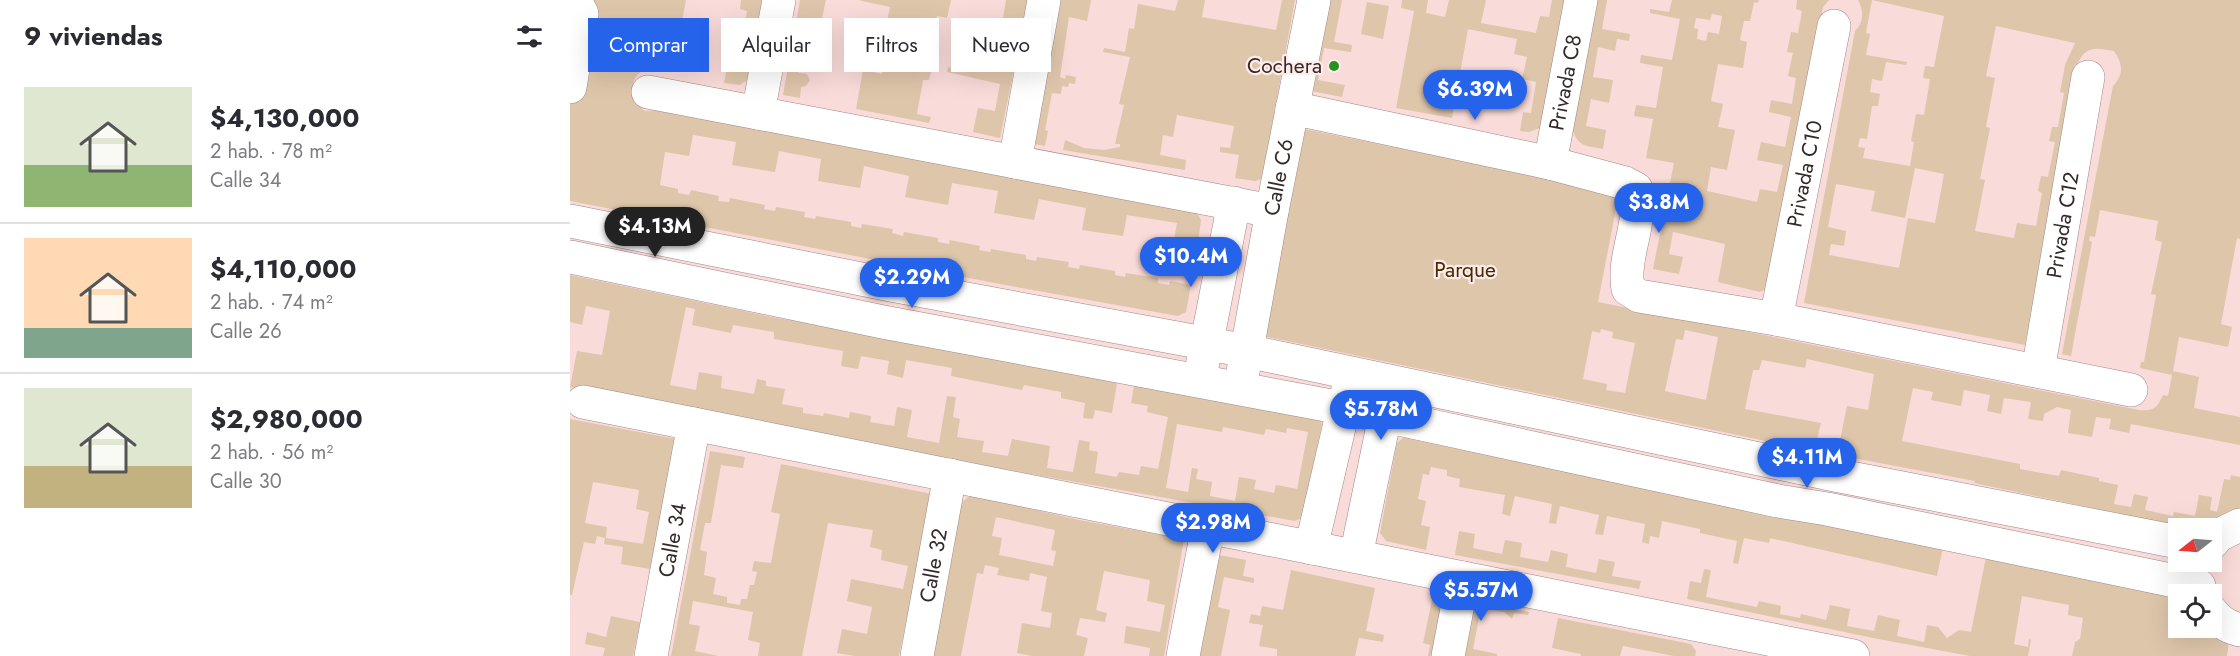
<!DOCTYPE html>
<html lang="es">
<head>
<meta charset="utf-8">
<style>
	body { margin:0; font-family:Jost,sans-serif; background:#f2f2f3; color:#2b2b33; height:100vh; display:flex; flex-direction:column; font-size:22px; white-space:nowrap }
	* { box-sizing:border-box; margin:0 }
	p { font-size:20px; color:#7c7c81 }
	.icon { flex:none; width:33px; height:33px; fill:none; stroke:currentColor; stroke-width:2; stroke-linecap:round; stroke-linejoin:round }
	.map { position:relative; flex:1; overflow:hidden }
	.drawer { display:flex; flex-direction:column; background:#fff; width:570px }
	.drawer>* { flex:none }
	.banner { position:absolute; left:18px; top:18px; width:570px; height:54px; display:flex; gap:12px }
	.needle { width:39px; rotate:253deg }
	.controls { position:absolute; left:1598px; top:518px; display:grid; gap:12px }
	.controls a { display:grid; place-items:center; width:54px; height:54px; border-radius:0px; background:#fff; box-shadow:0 6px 24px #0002; font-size:30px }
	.price { position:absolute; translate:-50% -51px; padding:0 14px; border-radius:21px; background:#2563eb; color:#fff; font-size:20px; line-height:39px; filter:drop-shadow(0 2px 3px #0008) }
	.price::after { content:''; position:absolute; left:50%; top:36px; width:18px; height:14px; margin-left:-9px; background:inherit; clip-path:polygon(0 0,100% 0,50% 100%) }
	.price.current { background:#222; color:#fff }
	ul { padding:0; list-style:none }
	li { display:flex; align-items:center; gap:18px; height:150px; padding:0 24px }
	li+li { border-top:2px solid #e1e1e2 }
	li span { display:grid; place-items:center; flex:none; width:168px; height:120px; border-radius:0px; color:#555 }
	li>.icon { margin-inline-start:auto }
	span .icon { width:72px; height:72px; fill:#fffc; stroke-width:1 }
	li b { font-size:26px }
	h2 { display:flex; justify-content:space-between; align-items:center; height:72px; padding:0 24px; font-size:26px }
	.tag { padding:0 21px; border-radius:0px; background:#fff; box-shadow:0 6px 24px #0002; font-size:21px; line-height:54px }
	.tag.current { background:#2563eb; color:#fff }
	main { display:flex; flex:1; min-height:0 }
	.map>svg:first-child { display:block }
	.green { fill:#dec6ab; fill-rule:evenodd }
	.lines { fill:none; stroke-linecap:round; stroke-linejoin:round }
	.minor-casing { stroke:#a18684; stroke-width:34 }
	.minor { stroke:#fff; stroke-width:33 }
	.poi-dot { fill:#24931e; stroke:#feebea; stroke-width:2 }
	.labels { text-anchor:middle; stroke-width:4.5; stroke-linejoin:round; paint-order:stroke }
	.poi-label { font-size:21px; fill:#342928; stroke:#feebea; text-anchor:end }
	.street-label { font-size:21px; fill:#342928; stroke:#feebea }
	.park-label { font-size:21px; fill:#452900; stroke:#feebea }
</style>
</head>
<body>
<main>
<section class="drawer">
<h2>9 viviendas<svg class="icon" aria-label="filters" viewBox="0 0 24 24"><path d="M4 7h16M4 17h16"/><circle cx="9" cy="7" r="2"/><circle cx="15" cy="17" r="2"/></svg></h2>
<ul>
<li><span style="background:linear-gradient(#dfe7d0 65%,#8fb573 0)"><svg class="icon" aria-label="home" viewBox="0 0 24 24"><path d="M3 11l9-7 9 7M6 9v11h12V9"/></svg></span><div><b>$4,130,000</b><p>2 hab. · 78 m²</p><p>Calle 34</p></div></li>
<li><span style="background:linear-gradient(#ffd9b3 75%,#7fa58c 0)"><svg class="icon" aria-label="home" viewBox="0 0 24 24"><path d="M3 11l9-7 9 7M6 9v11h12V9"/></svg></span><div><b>$4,110,000</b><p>2 hab. · 74 m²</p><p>Calle 26</p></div></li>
<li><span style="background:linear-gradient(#dfe7d0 65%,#c2b280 0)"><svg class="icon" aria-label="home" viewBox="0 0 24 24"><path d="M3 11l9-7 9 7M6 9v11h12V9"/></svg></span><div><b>$2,980,000</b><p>2 hab. · 56 m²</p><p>Calle 30</p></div></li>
</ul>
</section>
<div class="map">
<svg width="1670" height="656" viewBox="0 0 1670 656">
	<rect width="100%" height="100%" fill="#f9dbd9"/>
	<g class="green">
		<path d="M0 0H116L112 21 108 20 98 71C93 70 88 69 83 69 57 69 58 98 75 111L88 110 626 211 631 220 627 249 603 245 607 223 557 215 553 236 512 230 516 208 469 199 464 220 424 213 428 191 382 183 378 205 335 197 339 176 294 166 290 188 248 181 251 159 209 151 205 172 162 165 166 142 123 135 119 156 95 152 90 185 108 189V193L119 195 121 190 149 196 148 201 159 202 160 198 195 205 194 209 205 211 206 207 235 212 234 217 245 219 246 216 281 222V226L291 228 292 224 323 229 322 233 333 236 334 232 368 238V242L379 244 380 240 410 246 409 250 420 252 421 249 456 255V259L466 261 467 257 499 262 498 267 509 269 510 265 545 271V275L555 277 556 273 588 278V283L599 285 600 281 621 285 616 312 608 316 430 284 0 201Z"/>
		<path d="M171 0H192L177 80 170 85 154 83 158 62 169 63 177 11 170 9Z"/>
		<path d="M230 0H256L246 45 228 41 225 70 229 73 237 74 240 80 236 86 231 87 230 98 213 95Z"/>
		<path d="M288 0H381L377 18 367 16 359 58 342 55 341 64 362 69 359 80H353L347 114 361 117 359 123 286 109 293 70 312 74 315 59 303 56 308 33 315 31 320 7Z"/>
		<path d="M436 0H458L430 138 403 132 408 108 425 111 430 84 377 72 378 67 397 71 398 67 420 71 427 35 406 31 407 24 438 31 433 18Z"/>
		<path d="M491 0H521L517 21 499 17 490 77 495 79 496 75 506 77 505 84 499 83 498 87 492 86 491 94 482 93 475 130 478 131 475 146 464 144Z"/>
		<path d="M608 0H635L632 17 706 30 712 0H725L692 179 685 181 665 178 669 155 650 152V147L660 148 664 126 607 115 603 137 593 135 590 155 616 160 615 170 493 150 495 140 514 148 534 150 550 147V144H545L554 105 549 104 560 57 533 52 534 48 555 52 559 28 564 29 568 4 605 11Z"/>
		<path d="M758 0H772L764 42 782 45 781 52 754 48 748 80 775 85 772 97 741 91Z"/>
		<path d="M832 0H858L856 13 875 17 879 0H916L911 23 966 33 970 16 979 17 982 0H995L981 85 970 128 959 132 950 131 953 112 961 113 966 82 952 79 957 57 944 54 947 39 898 29 882 118 826 108 844 11 831 8Z"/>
		<path d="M1028 0H1037L1032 29 1060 34 1059 41 1047 39 1045 51 1028 47 1023 77 1043 80 1039 103 1021 99 1016 126 1036 130 1033 149C1018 146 1008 147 1003 131Z"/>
		<path d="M1102 0H1189L1188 3 1184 2 1180 21H1174L1170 40 1177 42 1173 68 1148 64 1141 101 1153 104 1148 127 1165 130 1157 170 1141 167 1137 191 1187 202 1190 189 1207 192 1213 165 1187 160 1191 142 1215 147 1221 117 1199 112 1201 100 1222 104 1226 78 1218 76 1223 53 1217 52 1221 32 1228 33 1232 11 1226 9 1227 0H1259L1253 7 1202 287 1190 292 1148 282 1155 244 1103 232 1099 254 1113 257 1109 274 1083 269 1104 163 1076 158 1083 119 1064 116 1066 105 1086 108 1093 67 1070 63 1071 55 1102 60 1110 19 1080 13V9L1099 12ZM1142 14 1152 16 1149 34 1138 32 1136 41 1127 39 1128 29 1124 28 1126 18 1140 20Z"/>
		<path d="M1288 0H1670V239L1667 238 1651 324 1662 327 1658 347 1609 337 1603 371 1629 377 1624 408 1670 417V445L1561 424 1559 433 1539 429 1541 419 1526 417 1522 437 1498 433 1501 410 1487 407 1474 414 1473 421 1458 419 1461 402 1434 398 1431 414 1417 411 1420 395 1394 390 1391 406 1361 400 1363 392 1343 388 1332 441 1450 464V469L1489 476 1491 470 1529 478V481L1548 485 1544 504 1561 507 1564 494 1578 497 1575 510 1603 516 1604 512 1625 516 1629 495 1642 497 1640 510 1647 512 1654 479 1660 480 1661 475 1670 477V512L1641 528H1617L1404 483 1405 481 1267 455 1277 406 1298 410 1304 374 1237 359 1235 368 1192 360 1189 370H1183L1175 409 1251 423 1244 451 693 336 734 129 1049 193 1028 302 1569 410C1584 411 1587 408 1593 395L1598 396 1602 375 1570 368 1571 362H1574L1586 295 1581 294 1592 242 1585 240 1588 221 1530 210 1525 237 1520 236 1519 241 1522 242 1501 356 1492 354 1543 86C1554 74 1553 64 1544 51 1527 48 1516 45 1508 63L1476 244 1455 345 1234 303 1285 31C1294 22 1294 11 1288 0ZM1302 0 1374 16 1364 67 1355 66 1353 78 1360 79 1354 115 1346 114 1341 141 1344 142 1340 166 1293 158 1295 148 1288 147 1290 138 1297 139 1302 106H1308L1310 94 1300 92 1302 79 1312 81 1316 62 1336 65 1337 62 1296 55 1300 34 1296 33ZM1426 26 1505 43 1495 65 1490 92 1494 93 1488 127H1482L1479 141 1485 142 1478 177 1471 176 1468 191 1472 193 1466 226 1447 223 1444 238 1405 231 1415 180 1410 179 1420 128 1416 127 1425 78 1416 76ZM1345 168 1374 174 1365 223 1338 218 1329 268 1259 255 1261 244 1274 246 1276 231 1258 227 1266 184 1305 191 1301 211 1335 218ZM1031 329 1043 332 1042 338 1065 343 1055 393 1036 390 1037 384 1013 379 1022 331 1030 333ZM1115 330 1148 337 1136 400 1095 391 1106 339 1113 340Z"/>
		<path d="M797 2 819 6 813 39 791 34Z"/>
		<path d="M0 275 207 318 748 414 752 424 732 518 725 521 455 473 0 387 7 351 32 355 40 311 16 306 12 325 0 322ZM116 307 125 309 122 325 161 333 163 325 204 332V339L273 351 271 366 288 369 291 356 319 361 317 374 333 378 336 360 382 368 381 376 452 390 454 385 491 392V398L515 403 513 418 523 419 525 410 542 413 547 383 564 386 561 403 578 406 577 412 598 417 588 469 571 466 569 475 549 472 547 477 525 473 528 452 519 450 520 442 509 440 503 472 477 468 480 446 442 439 438 456 412 452 414 441 387 437 390 419 383 417 386 397 377 396 369 443 337 437 342 410 327 407 324 426 300 422 301 416 280 412 279 418 254 413 253 416 233 413V408L212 404 215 389 196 386V381L187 379 184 394 151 388 152 376 129 372 126 390 100 385ZM607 424 652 432 653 427 694 435 696 429 716 433 717 428 738 432 727 489 706 485 704 493 684 489 686 480 669 477 665 501 640 496 642 482 626 479 628 469 622 468 618 492 596 488Z"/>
		<path d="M0 419 106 439 80 569 51 564 53 547 34 544 35 538 27 536 25 544 14 542 2 595H0ZM23 482 69 490 66 509 79 512 73 544 36 538 37 527 15 523Z"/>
		<path d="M835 436 1373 547 1367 576 1200 538 1199 543 1174 538 1168 564 1163 563 1167 541 1130 533V529L1092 521 1089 538 1080 536 1079 544 1072 542 1075 524 1037 516 1033 535 1025 534 1029 515 990 506 986 524 979 523 982 504 945 496 940 516 932 514 935 495 889 487 890 479 877 476V470L861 467 859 475 853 474 848 499 856 501 851 525 860 527 856 550 816 541 810 533 827 443Z"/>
		<path d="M140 451 175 457 173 468 151 465 141 523H135L130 550 137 552 134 575 146 578 143 594 157 597V603L170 605 171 599H177L180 585H184L187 572 182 571 184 561 201 563 210 514 201 512 211 464 362 494 329 656H285L267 653 272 629 297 634 302 607 277 601 281 579 333 589 338 566 311 560 312 550 300 547 303 530 258 523 232 656H188L190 643 178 640 183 612 123 601 119 624 130 626 125 651 148 656H101Z"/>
		<path d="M401 495 509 520 614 539 594 656H579L580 648 554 643 556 626 590 632 595 605 577 601 580 580 534 571 526 610 537 613 535 622 510 618 506 635 518 638 514 656H462L447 653 452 623 480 628 482 613 471 611 477 577 460 573 459 581 427 575 429 568 415 565 413 574 407 573 391 656H362L392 502ZM426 517 485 530 481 550 486 551 483 566 429 555 432 538 422 536Z"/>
		<path d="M889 531 905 534 903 548 932 554 935 540 952 543 950 557 978 562 981 550 998 554 996 567 1026 573 1029 559 1045 562 1042 576 1071 581 1069 589 885 555Z"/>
		<path d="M649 555 676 560 673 576 684 578V583L654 577 648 607 660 610 651 656H629Z"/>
		<path d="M1416 557 1608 594V627H1641L1659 640 1657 656H1502L1505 642 1510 639 1513 618 1498 615 1499 605 1452 596 1444 644 1458 647 1459 639 1461 640 1458 656H1400L1303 638 1117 599 1120 581 1131 583 1134 569 1141 570 1136 597 1187 607 1189 601 1211 606 1210 614 1230 618 1231 614 1256 620 1260 605 1280 609 1277 626 1304 631 1308 615 1330 620 1327 636 1354 642 1357 625 1368 627 1377 638 1389 630 1401 632Z"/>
		<path d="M721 570 805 588 796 631 814 635 813 642 789 638 785 656H707V649L689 646 693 625 679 623 681 614 690 616 692 606 713 610Z"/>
		<path d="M862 600 872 601 861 656H858L860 645 853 643Z"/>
		<path d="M911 602 959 612 958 615 944 613 942 619 934 612 911 608 903 649 927 654V656H895L905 605Z"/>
		<path d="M41 616 70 622 63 656H33L35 648 15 644 17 632 36 637Z"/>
		<path d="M988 618 1121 644 1126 651 1125 656H1104L1053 646 1050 656H1011V654L982 648Z"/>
	</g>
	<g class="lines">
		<defs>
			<g id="minor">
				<path d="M0 87 12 14 5 0"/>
				<path d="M78 92 702 211"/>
				<path d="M722 108 980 163 1055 183 1066 189C1073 223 1052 256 1058 289L1069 296 1206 319 1561 390"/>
				<path d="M188 113 209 0"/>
				<path d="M445 162 474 0"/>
				<path id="s1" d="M980 163 1011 0"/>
				<path d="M0 221 321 285 677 351 1265 475 1608 542"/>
				<path d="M0 257 313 322 815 416 1208 501 1257 509 1629 586"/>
				<path id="s2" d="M1206 319 1264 26"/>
				<path d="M632 367 664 203"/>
				<path id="s3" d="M1468 371 1518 77"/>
				<path id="s4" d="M673 372 702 211 744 0"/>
				<path d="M13 402 1283 656"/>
				<path d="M1641 544 1649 535 1670 525"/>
				<path d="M741 548 778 389"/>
				<path d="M786 556 819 397"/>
				<path d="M1641 611C1648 621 1658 627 1670 630"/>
				<path id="s5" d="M81 656 124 424"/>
				<path id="s6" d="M347 656 380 475"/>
				<path d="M613 656 638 527"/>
				<path d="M878 656 893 578"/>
			</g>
		</defs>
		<use href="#minor" class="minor-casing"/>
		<use href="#minor" class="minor"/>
	</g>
	<circle class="poi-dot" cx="764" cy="66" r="6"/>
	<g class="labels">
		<g class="poi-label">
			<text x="752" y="73">Cochera</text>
		</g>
		<g class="street-label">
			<text dy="7" stroke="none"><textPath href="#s1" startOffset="82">Privada C8</textPath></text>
			<text dy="7" stroke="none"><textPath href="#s2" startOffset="148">Privada C10</textPath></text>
			<text dy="7" stroke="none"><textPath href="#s4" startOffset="198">Calle C6</textPath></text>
			<text dy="7" stroke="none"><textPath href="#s3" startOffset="148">Privada C12</textPath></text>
			<text dy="7" stroke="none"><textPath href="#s5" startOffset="118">Calle 34</textPath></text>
			<text dy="7" stroke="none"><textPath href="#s6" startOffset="92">Calle 32</textPath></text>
		</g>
		<g class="park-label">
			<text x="895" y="277">Parque</text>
		</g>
	</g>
</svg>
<div class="controls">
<a><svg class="needle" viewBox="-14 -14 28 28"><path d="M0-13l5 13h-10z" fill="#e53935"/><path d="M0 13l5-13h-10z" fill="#7c7c81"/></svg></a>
<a><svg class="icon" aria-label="locate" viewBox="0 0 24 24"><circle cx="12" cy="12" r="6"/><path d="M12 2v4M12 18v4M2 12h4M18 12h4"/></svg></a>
</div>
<b class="price" style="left:905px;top:121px">$6.39M</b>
<b class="price" style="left:1089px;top:234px">$3.8M</b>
<b class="price current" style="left:85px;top:258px">$4.13M</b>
<b class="price" style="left:621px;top:288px">$10.4M</b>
<b class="price" style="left:342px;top:309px">$2.29M</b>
<b class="price" style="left:811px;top:441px">$5.78M</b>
<b class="price" style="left:1237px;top:489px">$4.11M</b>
<b class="price" style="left:643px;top:554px">$2.98M</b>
<b class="price" style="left:911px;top:622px">$5.57M</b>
<div class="banner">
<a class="tag current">Comprar</a>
<a class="tag">Alquilar</a>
<a class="tag">Filtros</a>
<a class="tag">Nuevo</a>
</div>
</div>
</main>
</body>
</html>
